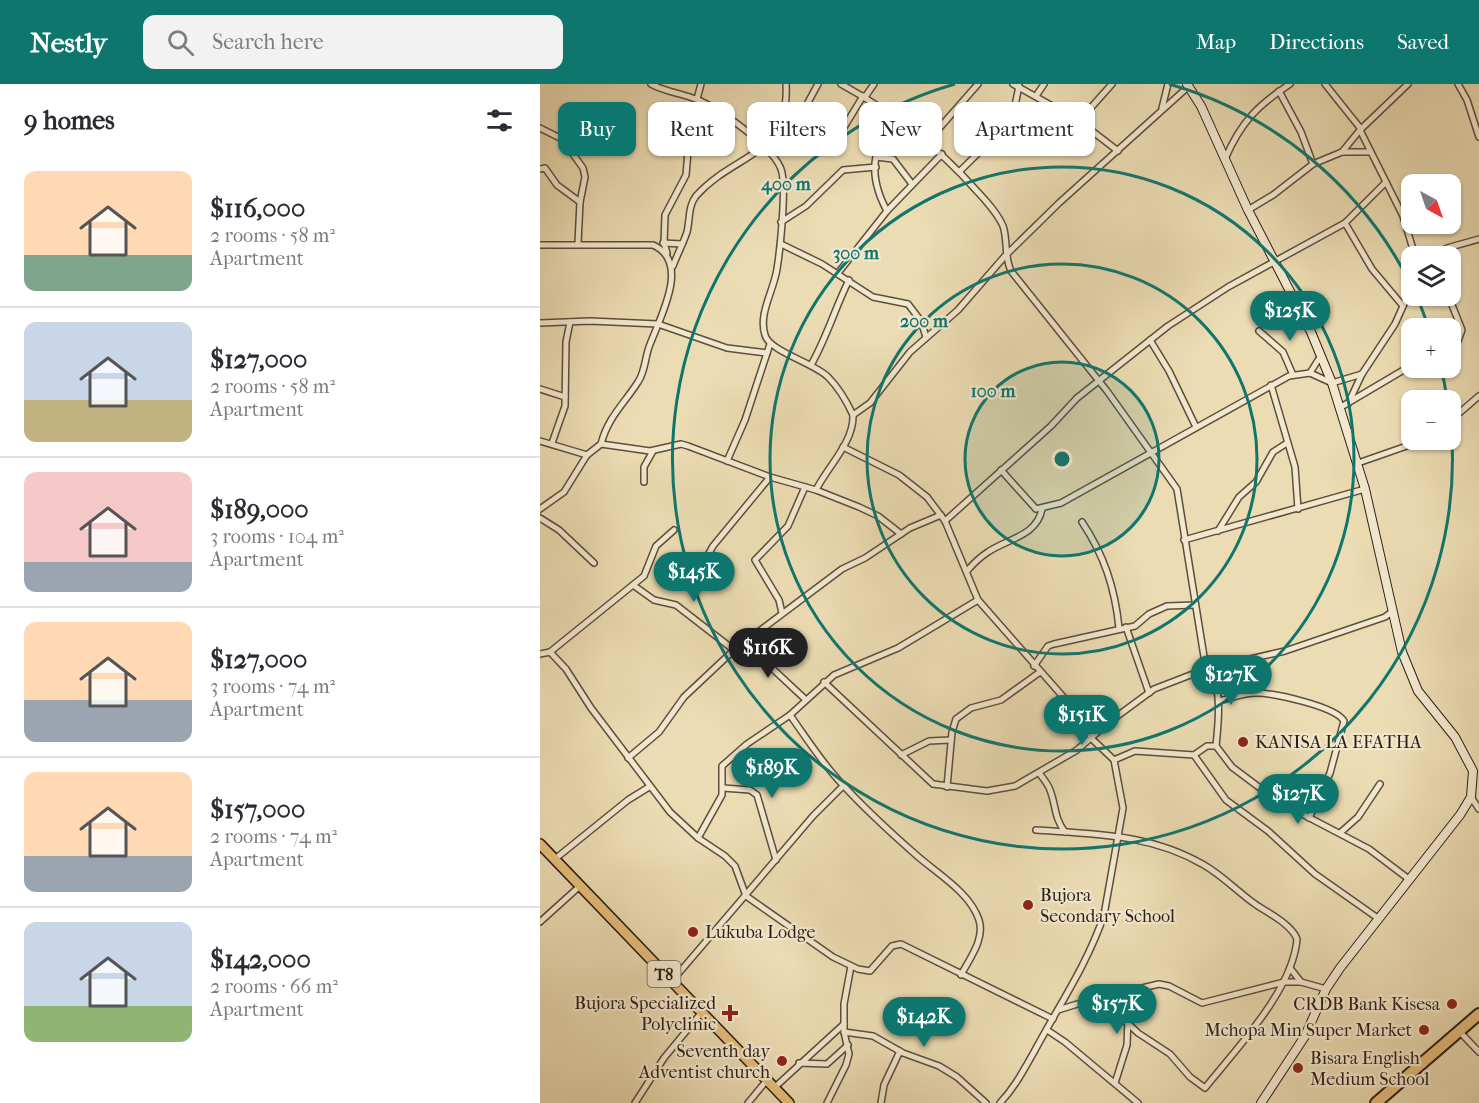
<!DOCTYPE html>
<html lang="en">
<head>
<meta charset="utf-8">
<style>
	body { margin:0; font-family:"IM FELL French Canon",serif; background:#f2f2f3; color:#2b2b33; height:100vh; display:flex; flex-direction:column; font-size:22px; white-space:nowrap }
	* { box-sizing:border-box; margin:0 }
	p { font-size:20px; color:#7c7c81 }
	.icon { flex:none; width:33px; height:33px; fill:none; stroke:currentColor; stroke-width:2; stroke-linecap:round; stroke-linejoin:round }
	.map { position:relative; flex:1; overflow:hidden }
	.sheet { display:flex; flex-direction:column; background:#fff; width:540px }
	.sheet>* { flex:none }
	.top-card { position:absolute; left:18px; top:18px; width:570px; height:54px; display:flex; gap:12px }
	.needle { width:39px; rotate:140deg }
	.buttons { position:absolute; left:861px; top:90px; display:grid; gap:12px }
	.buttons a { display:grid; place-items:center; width:60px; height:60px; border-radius:12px; background:#fff; box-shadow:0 2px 4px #0004; font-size:30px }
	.price { position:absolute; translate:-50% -51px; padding:0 14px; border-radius:21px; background:#0f766e; color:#fff; font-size:20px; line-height:39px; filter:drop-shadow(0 2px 3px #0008) }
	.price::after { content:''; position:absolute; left:50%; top:36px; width:18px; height:14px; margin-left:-9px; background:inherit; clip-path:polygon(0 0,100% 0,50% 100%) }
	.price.selected { background:#222; color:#fff }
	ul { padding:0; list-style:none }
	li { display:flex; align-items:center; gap:18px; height:150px; padding:0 24px }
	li+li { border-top:2px solid #e1e1e2 }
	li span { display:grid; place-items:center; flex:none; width:168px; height:120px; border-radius:12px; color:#555 }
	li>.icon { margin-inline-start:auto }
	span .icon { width:72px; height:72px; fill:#fffc; stroke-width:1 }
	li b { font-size:26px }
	h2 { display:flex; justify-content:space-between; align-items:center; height:72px; padding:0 24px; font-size:26px }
	.tag { padding:0 21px; border-radius:12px; background:#fff; box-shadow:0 2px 4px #0004; font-size:21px; line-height:54px }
	.tag.selected { background:#0f766e; color:#fff }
	header { display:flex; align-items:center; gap:36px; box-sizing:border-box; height:84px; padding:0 30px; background:#0f766e; color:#fff }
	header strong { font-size:28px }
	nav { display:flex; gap:33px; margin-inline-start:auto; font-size:21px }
	.search { width:420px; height:54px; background:#f2f2f3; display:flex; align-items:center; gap:15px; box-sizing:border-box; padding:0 21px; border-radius:12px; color:#7c7c81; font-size:22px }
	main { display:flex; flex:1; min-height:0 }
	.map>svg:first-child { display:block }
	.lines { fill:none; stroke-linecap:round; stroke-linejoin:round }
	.street-casing { stroke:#5b4e3e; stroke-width:8 }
	.secondary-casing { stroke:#2b1e17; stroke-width:10 }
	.primary-casing { stroke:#2b1e17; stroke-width:12 }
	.highway-casing { stroke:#2b1e17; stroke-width:14 }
	.street { stroke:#f3e8ce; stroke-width:5 }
	.secondary { stroke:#f3e8ce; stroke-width:8 }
	.primary { stroke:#e6be7a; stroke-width:9 }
	.highway { stroke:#e6be7a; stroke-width:10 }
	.ring { fill:none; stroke:#0f766e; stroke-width:3 }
	.poi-dot { fill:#8f2418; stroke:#f3e8ce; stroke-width:2 }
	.labels { text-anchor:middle; stroke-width:4.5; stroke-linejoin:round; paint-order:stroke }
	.shield { fill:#f3e8ce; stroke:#675b4e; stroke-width:1.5 }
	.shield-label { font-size:16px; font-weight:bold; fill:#2b1e17 }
	.poi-label { font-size:18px; fill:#2b1e17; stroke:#f3e8ce; text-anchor:start }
	.centre { fill:#0f766e; stroke:#f3e8ce; stroke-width:3 }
	.ring-label { font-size:18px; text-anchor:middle; font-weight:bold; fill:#0f766e; stroke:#f3e8ce; stroke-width:4.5; stroke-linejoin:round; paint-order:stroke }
</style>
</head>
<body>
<header>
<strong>Nestly</strong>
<div class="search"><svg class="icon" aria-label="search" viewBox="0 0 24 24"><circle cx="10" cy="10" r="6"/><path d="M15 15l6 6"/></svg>Search here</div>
<nav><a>Map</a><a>Directions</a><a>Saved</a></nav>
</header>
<main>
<section class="sheet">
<h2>9 homes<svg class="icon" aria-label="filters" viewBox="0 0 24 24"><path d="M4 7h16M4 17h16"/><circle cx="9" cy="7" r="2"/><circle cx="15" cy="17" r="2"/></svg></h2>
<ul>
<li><span style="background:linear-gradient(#ffd9b3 70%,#7fa58c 0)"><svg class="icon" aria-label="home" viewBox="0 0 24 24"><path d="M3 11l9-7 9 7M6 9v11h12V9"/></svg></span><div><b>$116,000</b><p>2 rooms · 58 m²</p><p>Apartment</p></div></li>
<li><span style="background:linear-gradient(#c9d6e8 65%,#c2b280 0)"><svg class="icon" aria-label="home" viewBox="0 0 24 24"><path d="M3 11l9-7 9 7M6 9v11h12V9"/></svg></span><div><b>$127,000</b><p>2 rooms · 58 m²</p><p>Apartment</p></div></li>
<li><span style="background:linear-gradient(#f6c9c9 75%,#9aa5b1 0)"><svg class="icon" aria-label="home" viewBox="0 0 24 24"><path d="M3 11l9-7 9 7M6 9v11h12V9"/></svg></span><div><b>$189,000</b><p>3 rooms · 104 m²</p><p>Apartment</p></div></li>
<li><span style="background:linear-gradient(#ffd9b3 65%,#9aa5b1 0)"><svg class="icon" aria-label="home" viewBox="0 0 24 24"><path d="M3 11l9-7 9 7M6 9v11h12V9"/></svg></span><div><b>$127,000</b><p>3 rooms · 74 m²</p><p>Apartment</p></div></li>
<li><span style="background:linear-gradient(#ffd9b3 70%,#9aa5b1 0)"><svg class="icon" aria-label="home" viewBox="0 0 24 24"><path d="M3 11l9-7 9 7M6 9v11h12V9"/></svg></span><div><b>$157,000</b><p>2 rooms · 74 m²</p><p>Apartment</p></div></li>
<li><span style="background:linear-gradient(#c9d6e8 70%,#8fb573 0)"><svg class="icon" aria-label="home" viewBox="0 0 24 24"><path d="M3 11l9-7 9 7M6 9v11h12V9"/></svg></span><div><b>$142,000</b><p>2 rooms · 66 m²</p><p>Apartment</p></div></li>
</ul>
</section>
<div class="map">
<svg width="939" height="1019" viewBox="0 0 939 1019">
	<rect width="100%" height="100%" fill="#ecdcb3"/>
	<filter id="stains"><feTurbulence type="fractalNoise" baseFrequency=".00333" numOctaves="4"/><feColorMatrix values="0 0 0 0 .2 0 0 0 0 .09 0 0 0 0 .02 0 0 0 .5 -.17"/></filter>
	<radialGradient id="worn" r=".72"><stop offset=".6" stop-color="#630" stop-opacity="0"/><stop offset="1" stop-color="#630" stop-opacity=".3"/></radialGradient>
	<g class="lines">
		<defs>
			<g id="street">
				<path d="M111 0C125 8 142 9 158 16 180 25 233 63 241 85 247 101 240 166 237 185 234 206 218 230 225 251 229 267 274 279 288 293 299 304 307 318 313 331 314 358 288 382 276 406"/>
				<path d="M301 0C352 28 396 61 435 105 445 116 457 128 463 142 468 157 464 172 471 187L567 307 637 405 666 585"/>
				<path d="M473 0 539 37 578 67"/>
				<path d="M785 0 821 45"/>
				<path d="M918 0 927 16 939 53"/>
				<path d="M739 7 761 48 773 80"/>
				<path d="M496 12 504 0"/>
				<path d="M325 13 334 0"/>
				<path d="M157 15 161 0"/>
				<path d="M622 24 628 0"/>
				<path d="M260 33 278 0"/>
				<path d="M539 37 572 0"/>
				<path d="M0 44 22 55 43 84 45 93 40 118 38 159"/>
				<path d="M820 46 863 132 875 172"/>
				<path d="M297 55 323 12"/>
				<path d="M388 57 438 0"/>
				<path d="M802 68H830"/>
				<path d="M336 73 353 75 372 100"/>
				<path d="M685 75C701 38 717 22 750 0"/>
				<path d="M0 85 5 84 17 101 40 118"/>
				<path d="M420 87 472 36 479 2"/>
				<path d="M708 126 733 111 773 80 802 68 820 46 868 0"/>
				<path d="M347 127C327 90 333 66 354 32"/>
				<path d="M241 138 266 122 303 86 336 83"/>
				<path d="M805 139 832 185 863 222"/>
				<path d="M123 159 142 160"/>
				<path d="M241 160 282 180 333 213 368 220 381 237 386 253"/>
				<path d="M0 161H113C152 178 119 235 109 263 105 274 105 288 98 298 84 320 68 333 61 360"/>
				<path d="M127 169 124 159 125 131 146 91 148 67 160 17"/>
				<path d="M897 172 907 164 939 155"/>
				<path d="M133 182C137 171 143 160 147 148 150 136 148 122 156 112 194 69 250 73 246 0"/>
				<path d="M298 189 347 127 402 70"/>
				<path d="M0 239 50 237 118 240 187 264 227 269"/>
				<path d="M719 247 743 268 753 291"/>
				<path d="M610 256 629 287 656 343"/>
				<path d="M910 262 918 257 922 246 912 221"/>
				<path d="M271 281C287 253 295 224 309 196"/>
				<path d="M770 289 780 273"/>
				<path d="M731 301 755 383 758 425"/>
				<path d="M0 305 25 313"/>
				<path d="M808 320 822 290 855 240 872 202"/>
				<path d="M801 323 872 281"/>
				<path d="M313 331 330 319 370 268 418 226 465 172 519 119 649 2"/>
				<path d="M910 337 939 312"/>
				<path d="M0 357 47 371"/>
				<path d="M12 359 25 322 26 258 30 238"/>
				<path d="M303 363 359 391 387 413 405 437 438 516 533 624 552 655 574 676 583 724 564 831C547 881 518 923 494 968 483 987 475 1003 460 1019"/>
				<path d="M187 377 205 336 230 260"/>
				<path d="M818 379 884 356"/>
				<path d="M461 386 496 425 521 419 749 292 770 289 792 299 822 290"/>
				<path d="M104 398V383L113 367"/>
				<path d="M0 425 24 408 47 371 61 360 110 367 141 360 148 362 230 393 276 406 319 423 338 432 361 450"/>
				<path d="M0 434 19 446 54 479"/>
				<path d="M405 437 511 342 537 314 628 242 688 203 805 139 846 98"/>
				<path d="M542 438C564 471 575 504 579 544"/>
				<path d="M678 447 699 413 716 398 733 368 747 359"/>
				<path d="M644 456 825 405"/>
				<path d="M165 486 167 473 173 462 230 393"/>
				<path d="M427 487C433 480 440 473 448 468 467 455 497 452 502 425"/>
				<path d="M93 501 114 516 136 521 194 566"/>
				<path d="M242 529 239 516 215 476 248 442 265 403"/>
				<path d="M586 543 609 609"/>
				<path d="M205 559 265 615"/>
				<path d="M10 568 104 492 116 462 134 446"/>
				<path d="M0 570 10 568 26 585 51 624 130 728 158 754 185 772 195 782 206 812 293 873 318 885 330 887 352 862 361 860 513 935"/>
				<path d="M494 582 508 562 514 560 595 542 609 530 627 522 655 521"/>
				<path d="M672 584C681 611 679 634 676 662"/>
				<path d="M284 598 393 700 447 707 475 702 537 666 568 639 614 605 666 585 745 567 845 533 853 527"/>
				<path d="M679 617C691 614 703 609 716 609 733 609 795 622 804 637L790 689 769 734"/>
				<path d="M250 631C267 655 282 679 302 700 325 725 350 748 375 770 396 789 430 808 439 836 445 855 430 874 421 891"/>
				<path d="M361 671 389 657 411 656"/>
				<path d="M654 671 667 662H676L692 683 720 704 745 721 829 765 870 796"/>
				<path d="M88 674 119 648 144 613 194 566 302 485 325 474 370 444 401 431"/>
				<path d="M574 676 595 667 654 671 686 716 728 747 775 790 839 835"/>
				<path d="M499 689C503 694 508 700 510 706 516 721 514 734 525 748"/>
				<path d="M407 703 412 648 416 635 431 624 461 616 500 588"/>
				<path d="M183 704 210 706 217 711 236 776"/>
				<path d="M931 713 939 725"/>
				<path d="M496 746C555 750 611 750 664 781 683 792 698 808 715 820 728 829 751 840 757 855 753 906 696 965 665 1004L650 993 630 970 598 949 580 932 547 917"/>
				<path d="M800 749 818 733 840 700"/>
				<path d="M158 754 182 711V682L207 660 250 631 294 591 358 564 438 516"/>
				<path d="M15 775 88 716 109 703"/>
				<path d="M0 838 41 801"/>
				<path d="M750 884 761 898"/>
				<path d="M132 897 273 732 303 702"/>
				<path d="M518 926 547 917 619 900 629 902 662 919 744 898H761L786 905"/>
				<path d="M507 946 525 958 598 1019"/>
				<path d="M919 947 939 968"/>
				<path d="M304 948 333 952 363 969 399 982 417 993 446 1019"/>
				<path d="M259 979 287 980 308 961"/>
				<path d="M575 999 587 961 589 905"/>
				<path d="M234 1004 304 940"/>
				<path d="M95 1019 124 974 162 928"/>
				<path d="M208 1019 227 996"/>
				<path d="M287 1019 306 981 309 970 304 948V920L311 882"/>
				<path d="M341 1019 344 1001 360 967"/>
			</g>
			<path id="secondary" d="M647 0 661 22 708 126 771 248 792 299 825 405 862 568 878 607 915 653 933 687 931 713 920 731 800 884 786 905 765 952 721 1019"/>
			<path id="primary" d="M0 760 249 1019"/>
			<path id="highway" d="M836 1019 939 930"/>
		</defs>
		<use href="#street" class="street-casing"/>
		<use href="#secondary" class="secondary-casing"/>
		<use href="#primary" class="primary-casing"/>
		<use href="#highway" class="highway-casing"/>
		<use href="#street" class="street"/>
		<use href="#secondary" class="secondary"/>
		<use href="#primary" class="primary"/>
		<use href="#highway" class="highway"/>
	</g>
	<circle cx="522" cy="375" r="97" fill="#0f766e" fill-opacity=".12"/>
	<g class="ring">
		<circle cx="522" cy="375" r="97"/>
		<circle cx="522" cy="375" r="195"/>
		<circle cx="522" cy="375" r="292"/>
		<path d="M629 0A390 390 0 0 1 871 201M877 213A390 390 0 0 1 888 242M901 284A390 390 0 0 1 907 314M911 341A390 390 0 1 1 415 0"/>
	</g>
	<g class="poi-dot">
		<circle cx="703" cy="658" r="6"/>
		<circle cx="488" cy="821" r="6"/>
		<circle cx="153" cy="848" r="6"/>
		<circle cx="912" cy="920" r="6"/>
		<path d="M187 920h6v6h6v6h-6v6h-6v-6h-6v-6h6z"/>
		<circle cx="884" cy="946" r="6"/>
		<circle cx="242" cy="977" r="6"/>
		<circle cx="758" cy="984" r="6"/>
	</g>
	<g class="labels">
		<rect class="shield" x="107.5" y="877" width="33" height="26" rx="4.5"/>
		<g class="shield-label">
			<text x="124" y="896">T8</text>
		</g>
		<g class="poi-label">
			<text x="715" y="664">KANISA LA EFATHA</text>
			<text x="500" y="817">Bujora<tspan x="500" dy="21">Secondary School</tspan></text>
			<text x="165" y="854">Lukuba Lodge</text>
			<text x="176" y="925" text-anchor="end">Bujora Specialized<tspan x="176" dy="21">Polyclinic</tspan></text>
			<text x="900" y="926" text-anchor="end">CRDB Bank Kisesa</text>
			<text x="872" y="952" text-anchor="end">Mchopa Min Super Market</text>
			<text x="230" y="973" text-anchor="end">Seventh day<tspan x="230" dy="21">Adventist church</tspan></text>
			<text x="770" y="980">Bisara English<tspan x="770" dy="21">Medium School</tspan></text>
		</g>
	</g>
	<circle cx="522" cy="375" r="9" class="centre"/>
	<g class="ring-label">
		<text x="246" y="106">400 m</text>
		<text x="316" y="175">300 m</text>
		<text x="384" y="243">200 m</text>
		<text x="453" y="313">100 m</text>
	</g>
	<rect width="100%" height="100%" filter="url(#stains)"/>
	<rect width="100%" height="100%" fill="url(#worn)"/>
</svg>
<div class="buttons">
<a><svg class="needle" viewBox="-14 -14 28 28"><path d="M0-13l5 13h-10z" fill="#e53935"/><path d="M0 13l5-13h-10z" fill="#7c7c81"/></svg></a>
<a><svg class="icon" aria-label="layers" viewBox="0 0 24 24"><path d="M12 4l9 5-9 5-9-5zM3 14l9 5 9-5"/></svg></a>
<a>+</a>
<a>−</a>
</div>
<b class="price" style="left:750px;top:258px">$125K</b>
<b class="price" style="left:154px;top:519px">$145K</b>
<b class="price selected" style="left:228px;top:595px">$116K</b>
<b class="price" style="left:691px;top:622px">$127K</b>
<b class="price" style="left:542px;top:662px">$151K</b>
<b class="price" style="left:232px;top:715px">$189K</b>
<b class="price" style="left:758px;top:741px">$127K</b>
<b class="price" style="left:577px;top:951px">$157K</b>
<b class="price" style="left:384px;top:964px">$142K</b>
<div class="top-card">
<a class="tag selected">Buy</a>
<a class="tag">Rent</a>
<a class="tag">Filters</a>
<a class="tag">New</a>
<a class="tag">Apartment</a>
</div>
</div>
</main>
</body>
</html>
